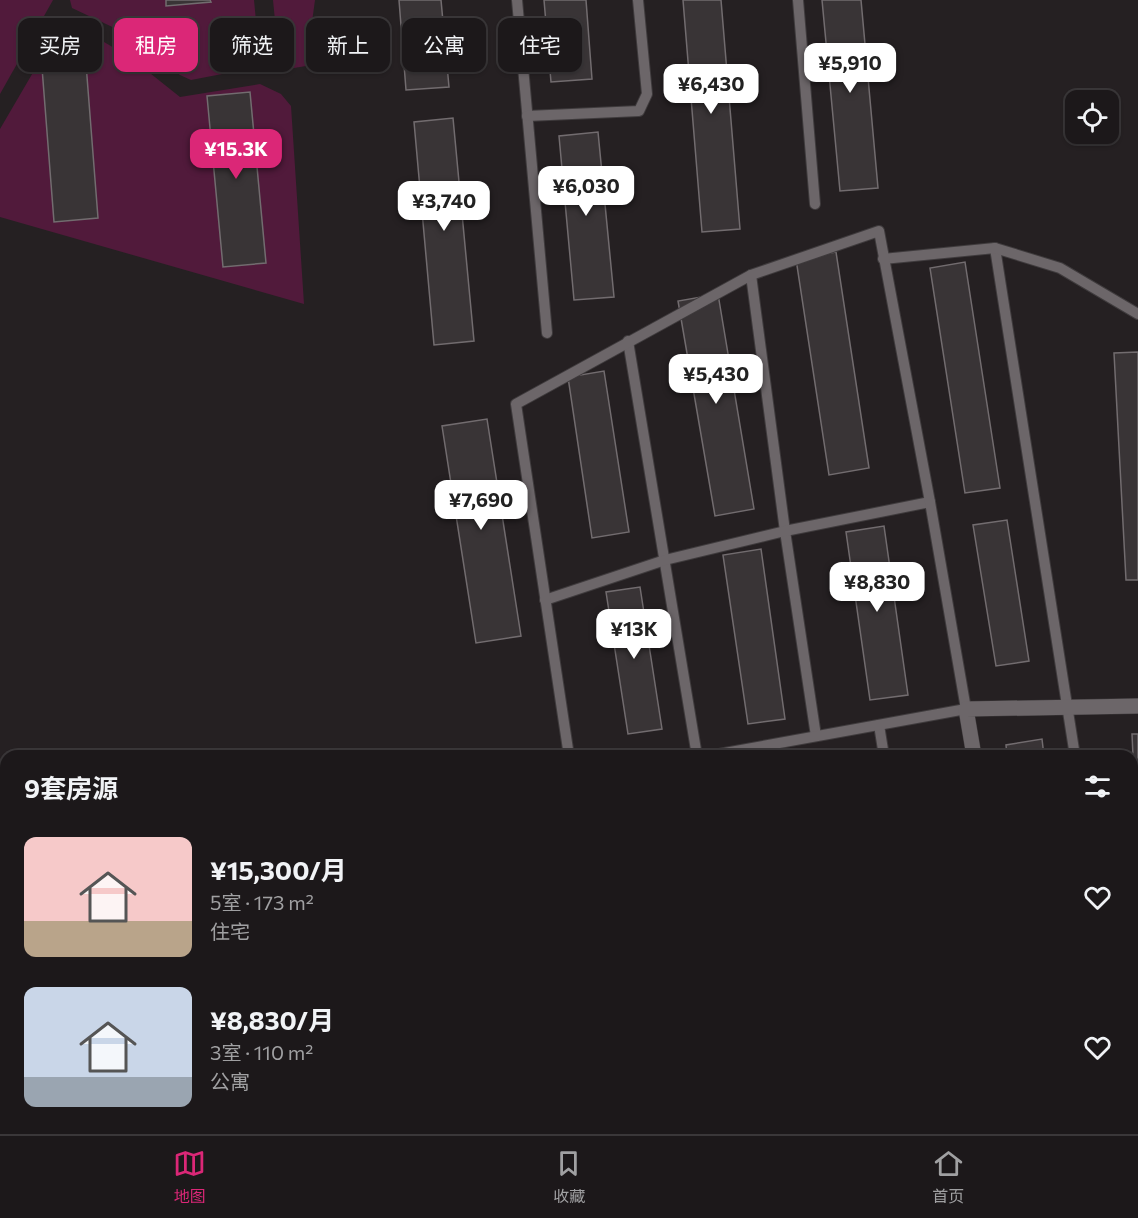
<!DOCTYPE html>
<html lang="zh">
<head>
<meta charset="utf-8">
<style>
	body { margin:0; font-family:Commissioner,"Noto Sans SC",sans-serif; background:#252123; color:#f1f3f6; height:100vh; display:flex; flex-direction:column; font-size:22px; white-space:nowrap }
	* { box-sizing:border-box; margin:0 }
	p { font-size:20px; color:#a0a0a2 }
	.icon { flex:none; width:33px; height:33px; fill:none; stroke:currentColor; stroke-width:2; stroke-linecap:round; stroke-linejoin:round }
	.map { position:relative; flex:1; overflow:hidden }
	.drawer { position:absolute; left:0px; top:750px; width:1138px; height:384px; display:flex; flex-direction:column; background:#1c181a; border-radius:18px 18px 0 0; box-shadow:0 2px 4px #0004,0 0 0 2px #3a3739 }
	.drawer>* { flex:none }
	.hud { position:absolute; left:18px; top:18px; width:600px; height:54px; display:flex; gap:12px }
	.tools { position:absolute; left:1065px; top:90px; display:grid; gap:12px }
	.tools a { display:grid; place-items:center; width:54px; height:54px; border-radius:12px; background:#1c181a; box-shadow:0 2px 4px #0004,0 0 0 2px #3a3739; font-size:30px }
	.price { position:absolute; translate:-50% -51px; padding:0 14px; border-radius:12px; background:#fff; color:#222; font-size:20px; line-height:39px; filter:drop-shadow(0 2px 3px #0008) }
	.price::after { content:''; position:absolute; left:50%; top:36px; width:18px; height:14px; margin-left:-9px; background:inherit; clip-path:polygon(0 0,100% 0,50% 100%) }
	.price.selected { background:#db2777; color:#fff }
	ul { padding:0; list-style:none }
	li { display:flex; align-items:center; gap:18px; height:150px; padding:0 24px }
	li span { display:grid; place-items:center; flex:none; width:168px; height:120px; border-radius:12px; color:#555 }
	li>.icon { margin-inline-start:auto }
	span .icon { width:72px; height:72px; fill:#fffc; stroke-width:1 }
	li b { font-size:26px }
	h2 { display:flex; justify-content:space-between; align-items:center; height:72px; padding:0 24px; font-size:26px }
	.chip { padding:0 21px; border-radius:12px; background:#1c181a; box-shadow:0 2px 4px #0004,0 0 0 2px #3a3739; font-size:21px; line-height:54px }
	.chip.selected { background:#db2777; color:#fff }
	.menu { display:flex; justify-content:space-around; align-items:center; height:84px; border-top:2px solid #3a3739; background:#1c181a; font-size:16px; color:#a0a0a2 }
	.menu a { display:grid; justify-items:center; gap:3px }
	.menu .selected { color:#db2777 }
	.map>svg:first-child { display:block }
	.green { fill:#511a3b }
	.building { fill:#393436; stroke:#726c6f; stroke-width:1.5 }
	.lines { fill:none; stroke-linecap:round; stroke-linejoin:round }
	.lane-casing { stroke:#3f3b3d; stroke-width:12 }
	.street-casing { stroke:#3f3b3d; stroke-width:16 }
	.lane { stroke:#6c6669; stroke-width:10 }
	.street { stroke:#6c6669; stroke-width:15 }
</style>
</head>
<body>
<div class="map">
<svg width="1138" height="1134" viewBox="0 0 1138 1134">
	<rect width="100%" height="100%" fill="#252022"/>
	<g class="green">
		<path d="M0 0H53L0 94Z"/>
		<path d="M70 0H254L259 52 255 65 243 70 191 80 180 75 123 32 72 8Z"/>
		<path d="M273 0H315L306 66 288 69 279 61Z"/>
		<path d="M72 23 131 58 180 97 260 84 281 94 291 106 304 304 0 217V129L59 28Z"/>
	</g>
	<g class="building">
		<path d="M166 0H210L211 2 166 6Z"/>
		<path d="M399 0H441L449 87 406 90Z"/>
		<path d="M544 0H586L592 79 551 82Z"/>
		<path d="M683 0H721L740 229 702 232Z"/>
		<path d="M822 0H861L878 188 840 191Z"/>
		<path d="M84 38 98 218 54 222 40 42Z"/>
		<path d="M250 92 266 263 223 267 207 96Z"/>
		<path d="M453 118 474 341 434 345 414 122Z"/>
		<path d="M598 132 614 297 574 300 559 136Z"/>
		<path d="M836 252 869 468 829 475 796 259Z"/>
		<path d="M965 262 1000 488 965 493 930 268Z"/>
		<path d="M718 294 754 509 715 516 678 301Z"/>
		<path d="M1138 352V580H1126L1114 353Z"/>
		<path d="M604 371 629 532 592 538 568 377Z"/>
		<path d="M487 419 521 636 476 643 442 426Z"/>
		<path d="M1007 520 1029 661 996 666 973 525Z"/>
		<path d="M884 526 908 695 870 700 846 532Z"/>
		<path d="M761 549 785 719 748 724 723 555Z"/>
		<path d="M640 587 662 729 628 734 606 592Z"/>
		<path d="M1132 734H1138V866Z"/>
		<path d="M1042 739 1044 756H1007L1006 745Z"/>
		<path d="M634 1128H667L668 1134H635Z"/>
		<path d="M758 1128H792L793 1134H759Z"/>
		<path d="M882 1128H916L917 1134H883Z"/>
		<path d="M1070 1128H1105L1106 1134H1071Z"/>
	</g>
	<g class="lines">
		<defs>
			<g id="lane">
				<path d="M517 0 547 333"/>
				<path d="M798 0 815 204"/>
				<path d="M527 116 639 111 647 94 638 0"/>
				<path d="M995 248 1075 756"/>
				<path d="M883 259 995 248 1060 268 1138 314"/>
				<path d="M751 275 785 531 816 736"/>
				<path d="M628 341 697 756"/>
				<path d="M545 600 665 560 785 531 930 502"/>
				<path d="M879 725 884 756"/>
				<path d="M569 756 516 404 751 275 879 231 930 502 966 709 708 756"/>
				<path d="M1132 1004 1138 1003"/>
				<path d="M1132 1126 1134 1134"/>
				<path d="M697 1128 698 1134"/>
				<path d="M821 1128 822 1134"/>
				<path d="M948 1128 949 1134"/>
			</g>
			<g id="street">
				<path d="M974 756 966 709 1138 706"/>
				<path d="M1035 1128 1036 1134"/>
			</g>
		</defs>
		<use href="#lane" class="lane-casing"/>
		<use href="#street" class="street-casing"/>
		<use href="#lane" class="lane"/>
		<use href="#street" class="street"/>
	</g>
</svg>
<div class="tools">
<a><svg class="icon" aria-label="locate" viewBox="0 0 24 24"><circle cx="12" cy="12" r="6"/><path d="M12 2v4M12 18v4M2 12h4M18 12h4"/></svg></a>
</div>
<b class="price" style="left:850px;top:94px">¥5,910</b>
<b class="price" style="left:711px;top:115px">¥6,430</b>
<b class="price selected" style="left:236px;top:180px">¥15.3K</b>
<b class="price" style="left:586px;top:217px">¥6,030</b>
<b class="price" style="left:444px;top:232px">¥3,740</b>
<b class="price" style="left:716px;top:405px">¥5,430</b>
<b class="price" style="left:481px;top:531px">¥7,690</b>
<b class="price" style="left:877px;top:613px">¥8,830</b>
<b class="price" style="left:634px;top:660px">¥13K</b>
<div class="hud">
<a class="chip">买房</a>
<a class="chip selected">租房</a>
<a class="chip">筛选</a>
<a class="chip">新上</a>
<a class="chip">公寓</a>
<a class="chip">住宅</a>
</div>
<section class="drawer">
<h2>9套房源<svg class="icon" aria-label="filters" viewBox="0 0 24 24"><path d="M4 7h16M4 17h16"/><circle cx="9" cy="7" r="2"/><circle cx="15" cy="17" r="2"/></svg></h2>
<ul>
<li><span style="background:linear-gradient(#f6c9c9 70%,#b9a48a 0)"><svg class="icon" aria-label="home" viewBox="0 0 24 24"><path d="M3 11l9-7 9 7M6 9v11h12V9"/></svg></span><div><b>¥15,300/月</b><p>5室 · 173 m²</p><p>住宅</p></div><svg class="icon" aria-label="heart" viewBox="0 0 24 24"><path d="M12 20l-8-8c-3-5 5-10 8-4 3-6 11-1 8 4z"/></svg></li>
<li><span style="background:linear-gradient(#c9d6e8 75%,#9aa5b1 0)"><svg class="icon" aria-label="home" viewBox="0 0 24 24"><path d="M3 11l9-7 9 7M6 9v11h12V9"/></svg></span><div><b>¥8,830/月</b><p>3室 · 110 m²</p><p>公寓</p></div><svg class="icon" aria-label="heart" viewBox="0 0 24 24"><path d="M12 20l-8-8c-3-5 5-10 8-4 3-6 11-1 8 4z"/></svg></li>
</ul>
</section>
</div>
<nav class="menu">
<a class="selected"><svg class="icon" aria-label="map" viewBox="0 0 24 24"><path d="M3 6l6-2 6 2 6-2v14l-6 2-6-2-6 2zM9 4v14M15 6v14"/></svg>地图</a>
<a><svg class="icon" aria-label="saved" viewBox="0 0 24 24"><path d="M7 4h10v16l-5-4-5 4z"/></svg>收藏</a>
<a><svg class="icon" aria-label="home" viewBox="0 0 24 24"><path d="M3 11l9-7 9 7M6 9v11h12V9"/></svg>首页</a>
</nav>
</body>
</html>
